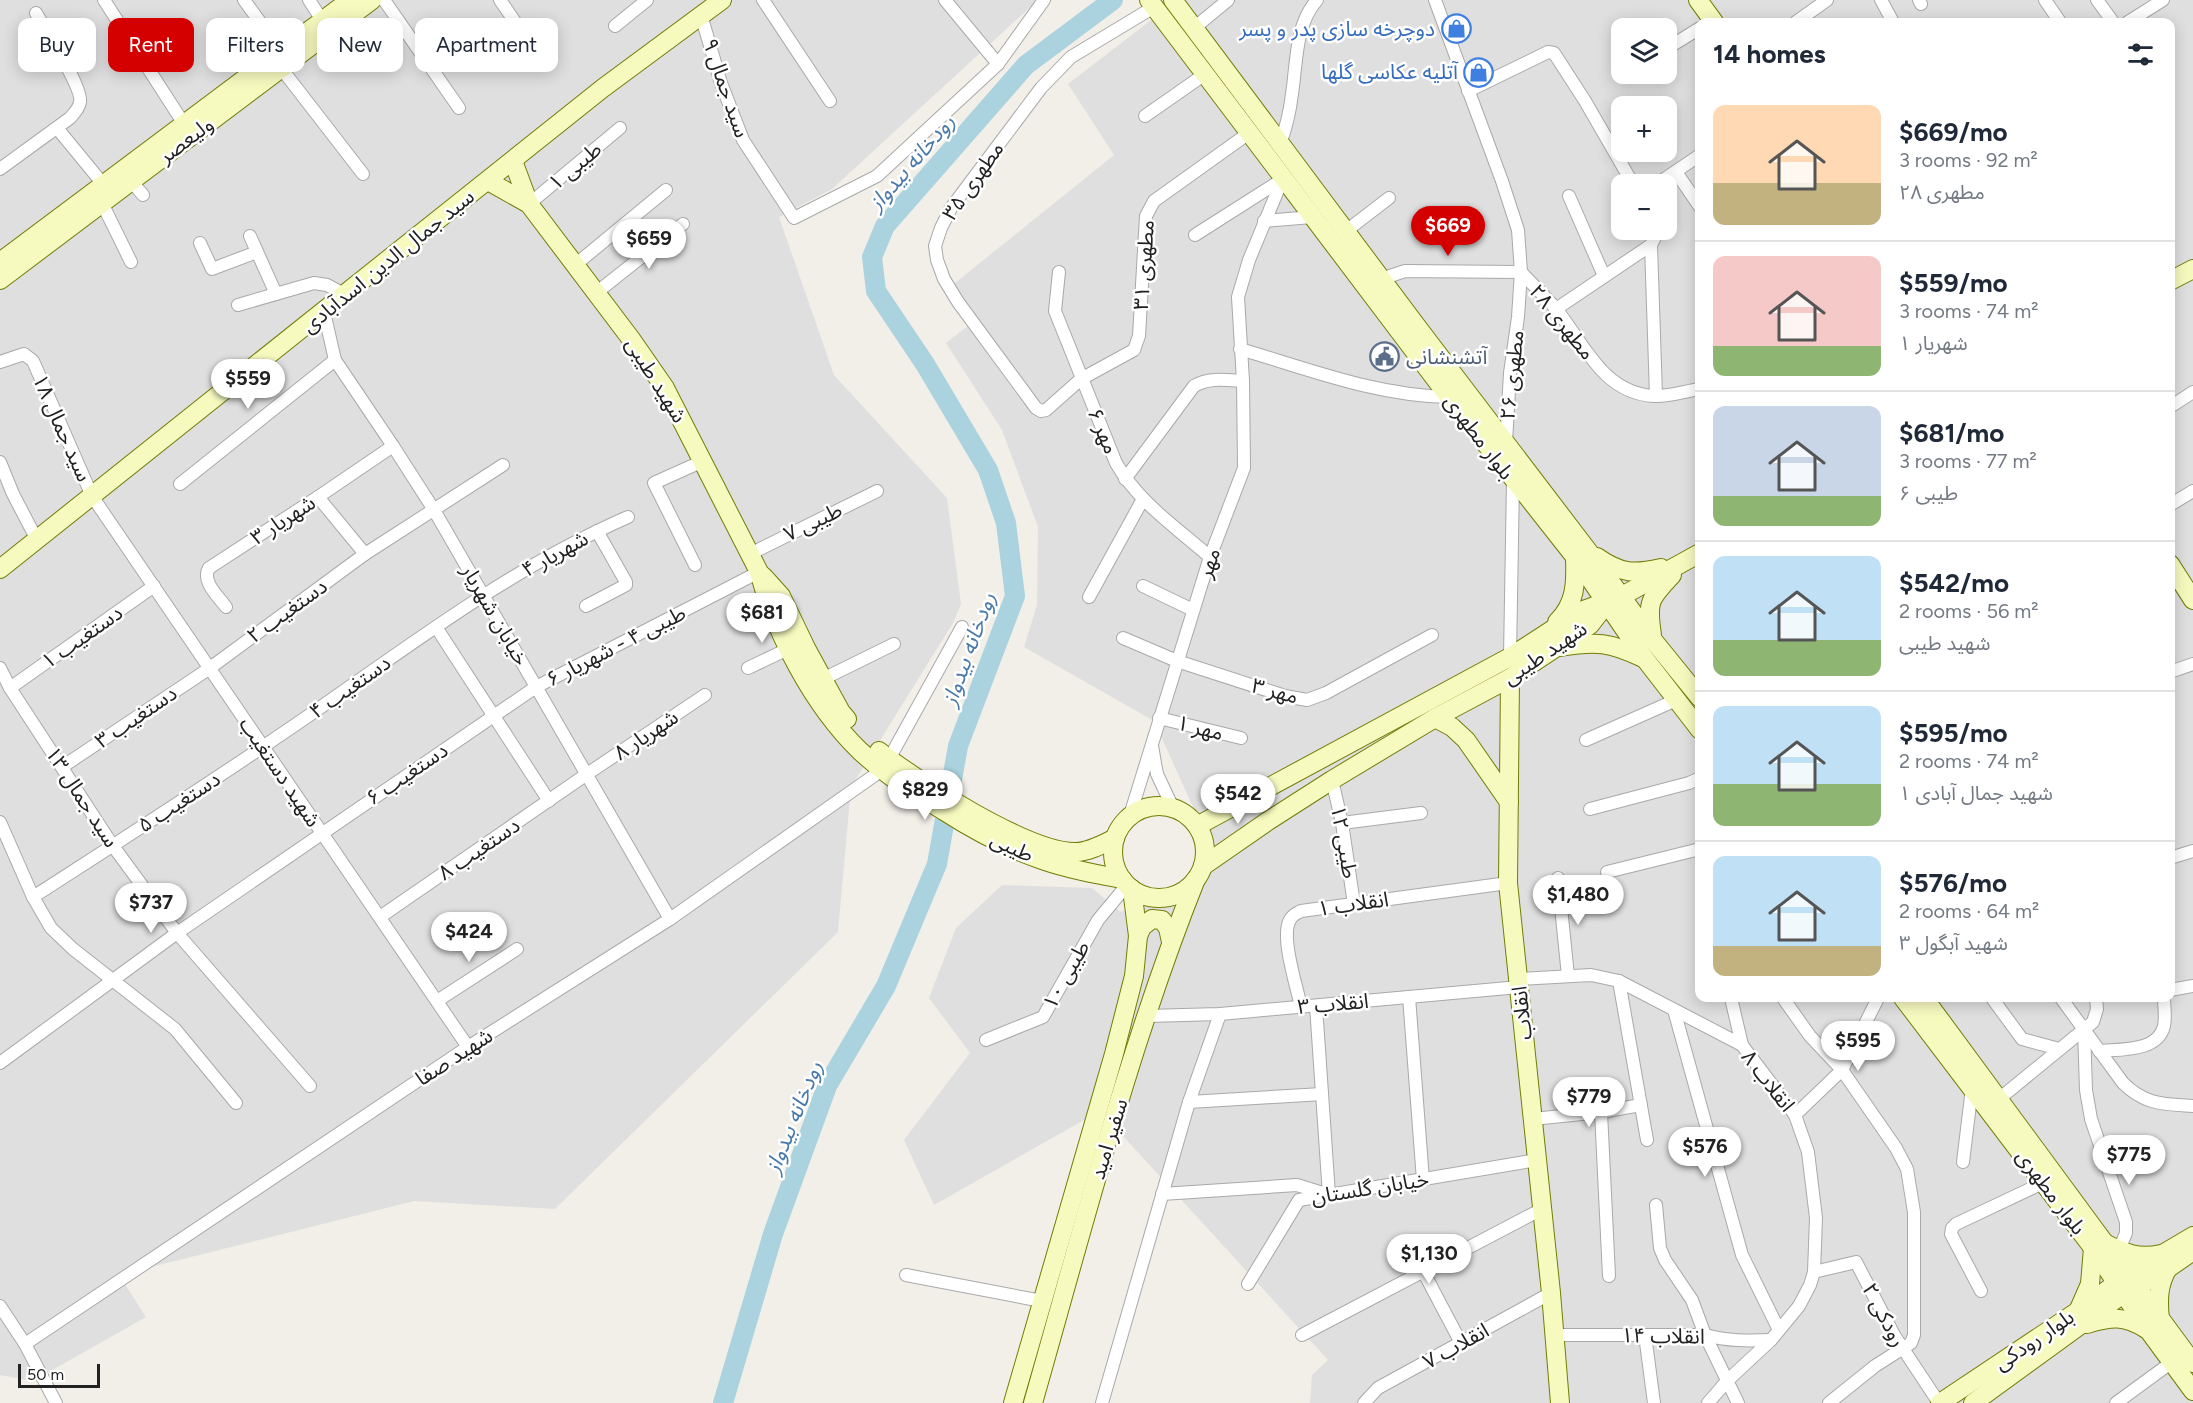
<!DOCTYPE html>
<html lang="en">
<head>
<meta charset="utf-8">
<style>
	body { margin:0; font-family:Figtree,"Noto Sans Arabic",sans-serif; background:#f2f2f3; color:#1f2937; height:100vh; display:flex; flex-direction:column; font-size:22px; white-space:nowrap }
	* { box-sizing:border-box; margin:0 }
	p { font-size:20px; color:#747a83 }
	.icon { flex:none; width:33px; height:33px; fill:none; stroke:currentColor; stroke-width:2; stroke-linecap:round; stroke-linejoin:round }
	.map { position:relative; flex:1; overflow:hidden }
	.details { position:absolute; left:1695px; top:18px; width:480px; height:984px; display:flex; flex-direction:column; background:#fff; border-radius:12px; box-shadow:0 3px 15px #0003 }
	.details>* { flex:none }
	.banner { position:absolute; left:18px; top:18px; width:570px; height:54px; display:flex; gap:12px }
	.tools { position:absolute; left:1611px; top:18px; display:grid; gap:12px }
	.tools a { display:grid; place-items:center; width:66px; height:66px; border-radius:12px; background:#fff; box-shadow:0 3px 15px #0003; font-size:30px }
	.scale { position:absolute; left:18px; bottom:15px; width:82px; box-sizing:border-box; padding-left:6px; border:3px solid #222; border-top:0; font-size:16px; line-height:21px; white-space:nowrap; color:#222; -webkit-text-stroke:4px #fff; paint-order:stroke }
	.price { position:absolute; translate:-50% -51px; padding:0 14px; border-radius:21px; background:#fff; color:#222; font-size:20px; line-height:39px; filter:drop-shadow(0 2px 3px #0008) }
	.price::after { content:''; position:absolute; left:50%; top:36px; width:18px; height:14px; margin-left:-9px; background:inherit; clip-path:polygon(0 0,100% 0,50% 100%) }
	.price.selected { background:#d40000; color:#fff }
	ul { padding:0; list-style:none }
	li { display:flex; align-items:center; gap:18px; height:150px; padding:0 18px }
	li+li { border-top:2px solid #e0e1e3 }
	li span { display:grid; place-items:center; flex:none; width:168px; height:120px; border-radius:12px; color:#555 }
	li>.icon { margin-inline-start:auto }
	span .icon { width:72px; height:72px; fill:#fffc; stroke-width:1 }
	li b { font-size:26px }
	h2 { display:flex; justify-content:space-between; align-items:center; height:72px; padding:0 18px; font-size:26px }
	.chip { padding:0 21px; border-radius:12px; background:#fff; box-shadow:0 3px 15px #0003; font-size:21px; line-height:54px }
	.chip.selected { background:#d40000; color:#fff }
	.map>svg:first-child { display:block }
	.residential { fill:#e0dfdf; fill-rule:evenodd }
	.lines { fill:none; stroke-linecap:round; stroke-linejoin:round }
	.river { stroke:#aad3df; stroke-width:20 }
	.street-casing { stroke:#a9a9a9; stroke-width:14 }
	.secondary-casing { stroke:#707d05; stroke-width:20 }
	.street { stroke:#fff; stroke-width:12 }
	.secondary { stroke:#f7fabf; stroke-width:18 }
	.labels { text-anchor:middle; stroke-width:5; stroke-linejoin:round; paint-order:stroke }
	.shop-label { font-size:21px; fill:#366cbe; stroke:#fff; text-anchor:end }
	.street-label { font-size:21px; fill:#222; stroke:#fff }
	.service-label { font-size:21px; fill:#4e5e75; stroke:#fff; text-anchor:start }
	.water-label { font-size:22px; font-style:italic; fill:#4a7aab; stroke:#fff }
</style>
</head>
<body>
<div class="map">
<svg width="2193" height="1403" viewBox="0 0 2193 1403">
	<rect width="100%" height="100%" fill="#f2efe9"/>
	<g class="residential">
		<path d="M0 0H1038L832 189 779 217 834 375 947 498 961 604 953 623 851 787 838 932 555 1209 414 1201 119 1275 146 1317 33 1381 0 1375Z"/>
		<path d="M1177 0H2193V1403H1310L1312 1375 1328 1360 1100 1111 934 1205 904 1140 970 1053 929 998 956 928 1002 885 1092 888 1121 912 1218 862 1154 721 1024 647 1037 605 1038 527 1002 430 946 343 978 318 950 287 1114 155 1068 84ZM1700 22H2170V998H1700ZM1622 28H1666V74H1622ZM1622 106H1666V152H1622ZM1622 184H1666V230H1622Z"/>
	</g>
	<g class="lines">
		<path class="river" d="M723 1403 773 1234 827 1086 886 986 937 864 958 746 1015 596 1006 523 988 470 925 364 876 291 872 257 885 226 1026 65 1113 0"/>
		<defs>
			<g id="street">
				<path d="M104 0 184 124"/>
				<path d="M244 0 281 51"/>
				<path d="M309 0 322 20"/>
				<path d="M384 0 459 108"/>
				<path d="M500 0 540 58"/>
				<path d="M763 0 830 101"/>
				<path d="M945 0 998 64"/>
				<path d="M1435 0 1502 181 1518 230 1521 272 1518 317 1510 373 1506 442"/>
				<path d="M1881 0 1893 22"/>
				<path d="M1919 0 1921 4"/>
				<path d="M2045 0 2060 22"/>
				<path d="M2097 0 2113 22"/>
				<path d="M1154 7 1071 57 1041 88 951 208 941 228 935 246 937 260 944 279 958 302 1036 408 1041 411 1046 410 1081 379 1134 350 1139 336 1146 216 1154 201 1249 133"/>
				<path d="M701 15 721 83 743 140 794 218 877 176 998 64 1044 0"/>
				<path d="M1796 22 1827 0"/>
				<path d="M2128 22 2163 0"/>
				<path d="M615 26 647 0"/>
				<path d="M1194 28 1228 0"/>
				<path d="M1666 49 1700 28"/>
				<path d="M281 68 363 174"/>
				<path d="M1626 75 1629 74"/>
				<path d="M1468 91 1548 52 1554 53 1585 101 1633 184"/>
				<path d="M1145 116 1205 74"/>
				<path d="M57 128 103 184"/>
				<path d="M1280 144C1286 128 1290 111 1292 94 1297 61 1295 25 1317 0"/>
				<path d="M0 169 70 118C74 113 79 109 80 102 83 88 45 29 36 13"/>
				<path d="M1676 172 1700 207"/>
				<path d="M131 181 143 195"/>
				<path d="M1657 184 1700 155"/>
				<path d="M1569 196 1604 276"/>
				<path d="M102 203 131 262"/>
				<path d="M529 204 620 128"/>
				<path d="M1264 221 1312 217"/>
				<path d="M1346 231 1389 198"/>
				<path d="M1195 235 1283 179"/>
				<path d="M250 236 276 294"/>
				<path d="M200 243 212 269 257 252"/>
				<path d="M1651 245 1656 396"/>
				<path d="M575 265 666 190"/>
				<path d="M1059 272 1055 311 1116 463C1138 502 1177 528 1210 557"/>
				<path d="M1381 279 1405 271 1521 272C1532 284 1545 296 1556 309 1584 343 1602 393 1654 396 1669 397 1685 391 1700 389"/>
				<path d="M596 293 683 224"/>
				<path d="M238 305 314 283 327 285 346 295"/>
				<path d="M1556 309 1651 245 1656 235 1655 230"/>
				<path d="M324 312 335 360 393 446 434 510 670 919"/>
				<path d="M1240 349C1308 369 1377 396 1449 397"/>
				<path d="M0 362 24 354 33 361 92 496 468 1047"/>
				<path d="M2170 407 2193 392"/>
				<path d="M0 462 13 494 37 540"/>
				<path d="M1125 479 1194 386C1209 377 1226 380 1243 381"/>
				<path d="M180 484 335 360"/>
				<path d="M318 497 365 554"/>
				<path d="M2170 505 2193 491"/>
				<path d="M750 554 877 491"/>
				<path d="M695 565 654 483 703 461"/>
				<path d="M1143 586 1193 610"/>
				<path d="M1089 597 1143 499"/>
				<path d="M586 606 626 585V582L597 531"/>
				<path d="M226 607C218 596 201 581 209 568L318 497 393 446"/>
				<path d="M436 627 549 801"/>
				<path d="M1123 638 1177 661 1285 696 1307 700 1326 693 1432 635"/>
				<path d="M1510 657 1513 481"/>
				<path d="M0 668 10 688 113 846 177 933 310 1086"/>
				<path d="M748 668 790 648"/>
				<path d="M2170 672 2193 664"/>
				<path d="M823 679 894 644"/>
				<path d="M10 688 154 586"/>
				<path d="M1159 718 1241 738"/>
				<path d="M1586 740 1676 700"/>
				<path d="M1152 746 1157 774 1173 808"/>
				<path d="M889 759 962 627"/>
				<path d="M62 767 210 668 365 554 503 465"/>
				<path d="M1332 780 1342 823 1354 904"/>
				<path d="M1590 809 1689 783 1700 778"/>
				<path d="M0 822 33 897 51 928 73 949 175 1029 236 1103"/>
				<path d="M1342 823 1421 813"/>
				<path d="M1121 825 1131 812 1210 557 1244 468 1243 381 1238 297 1249 260 1283 178"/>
				<path d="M2170 858 2193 851"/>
				<path d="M1607 872 1700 849"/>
				<path d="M1558 878 1568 976"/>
				<path d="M33 897C126 837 220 777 311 714 413 643 513 567 628 517"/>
				<path d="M380 917 587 774 705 695"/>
				<path d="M1518 979 1591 975 1619 981 1742 1045 1795 1115 1808 1152 1816 1218 1814 1272 1810 1285 1799 1306 1771 1340 1727 1381 1708 1403"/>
				<path d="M1619 981 1647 1140"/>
				<path d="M2170 990 2193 986"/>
				<path d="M1409 997 1423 1180"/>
				<path d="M1731 998 1742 1045"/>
				<path d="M1783 998 1810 1036 1842 1070 1896 1148 1907 1169 1914 1212V1335L1911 1343 1875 1366 1829 1403"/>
				<path d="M1992 998 2022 1039 2059 1049"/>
				<path d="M2061 998 2123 1083C2145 1105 2164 1104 2193 1106"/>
				<path d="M437 1001 517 949"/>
				<path d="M1301 1007C1297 987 1280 936 1290 920 1292 915 1296 914 1301 911L1508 883"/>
				<path d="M1674 1010 1742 1255 1779 1330"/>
				<path d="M1147 1016 1220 1014 1519 987"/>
				<path d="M2084 1029 2086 1090 2091 1119 2126 1222V1233L2119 1250"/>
				<path d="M986 1040 1043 1017 1098 920 1127 885"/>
				<path d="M2099 1051C2121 1049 2158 1052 2164 1026 2166 1016 2164 1007 2164 998"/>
				<path d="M0 1063 177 933 536 687 759 572"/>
				<path d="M1999 1099 2093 1022 2097 1009 2096 998"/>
				<path d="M1189 1102 1322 1094"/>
				<path d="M1601 1112 1609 1276"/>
				<path d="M1795 1115 1842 1070 1878 998"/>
				<path d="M1533 1119 1601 1112 1641 1105"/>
				<path d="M1963 1162 1972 1088"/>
				<path d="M1162 1194 1297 1185 1329 1195 1316 1006"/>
				<path d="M1656 1205 1660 1248 1665 1260 1692 1300 1705 1335 1738 1403"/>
				<path d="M1423 1271 1461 1343"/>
				<path d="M1814 1272 1856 1262 1894 1335 1939 1403"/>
				<path d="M906 1275 1042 1301"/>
				<path d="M1248 1284 1299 1200 1537 1160"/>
				<path d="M1981 1291 1951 1234 1952 1228 1956 1224 2043 1183"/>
				<path d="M0 1306 25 1344 56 1403"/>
				<path d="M1302 1335 1542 1209"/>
				<path d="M1554 1335H1705C1727 1341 1748 1341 1771 1340"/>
				<path d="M1645 1335 1654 1403"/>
				<path d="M25 1344 468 1047 670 919 882 770"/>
				<path d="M1102 1403 1189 1102 1220 1014"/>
				<path d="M1364 1403 1378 1388 1551 1293"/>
				<path d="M2116 1403 2172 1362"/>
			</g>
			<g id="secondary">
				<path d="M1149 0 1449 397 1575 557 1645 659 1700 730"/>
				<path d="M1173 0 1415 324 1588 551 1653 640 1700 698"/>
				<path d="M1698 0 1714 22"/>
				<path d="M513 161 529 204 631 339 665 388 759 572C776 634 813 705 859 750 884 774 914 793 944 811 975 831 1007 848 1042 860 1068 869 1095 874 1122 879"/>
				<path d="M488 181 529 204"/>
				<path d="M0 262 350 0"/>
				<path d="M0 280 372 0"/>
				<path d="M2170 281 2193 269"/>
				<path d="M1597 557C1621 574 1634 574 1661 568"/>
				<path d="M2170 564 2193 600"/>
				<path d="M0 569 603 88 722 0"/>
				<path d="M763 576 781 596 806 648 841 712 847 719"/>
				<path d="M1557 622C1576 604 1576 582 1575 557"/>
				<path d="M1652 635C1647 602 1649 599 1672 575"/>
				<path d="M1560 647C1596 641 1610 642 1643 658"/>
				<path d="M1510 678 1508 883 1551 1293 1560 1403"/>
				<path d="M1435 718 1452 727 1466 740 1509 802"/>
				<path d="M879 751C917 781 1029 853 1076 852 1089 852 1103 844 1115 838"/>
				<circle cx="1159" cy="852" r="46"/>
				<path d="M1197 826 1510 657 1581 611 1622 596 1700 553"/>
				<path d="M1203 866 1268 821 1332 780 1435 718 1510 678 1590 625 1607 603"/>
				<path d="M1138 936 1142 927 1152 919 1162 920 1168 928 1171 942"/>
				<path d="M1903 998 2093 1248 2149 1331 2193 1391"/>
				<path d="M1924 998 2193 1363"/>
				<path d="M2104 1243C2125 1253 2138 1259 2161 1254"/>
				<path d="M2079 1309 2090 1284 2093 1248"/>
				<path d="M2160 1320C2158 1300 2158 1285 2168 1268"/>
				<path d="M2087 1324C2111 1317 2124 1315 2146 1329"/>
				<path d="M1013 1403 1114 1054 1134 976 1138 936 1132 889"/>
				<path d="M1033 1403C1083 1228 1128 1049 1196 879"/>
				<path d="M1940 1403 2090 1303 2127 1275 2193 1236"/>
				<path d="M1973 1403 2123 1294 2157 1276 2193 1251"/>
			</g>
		</defs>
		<use href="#street" class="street-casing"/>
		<use href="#secondary" class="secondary-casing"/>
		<use href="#street" class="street"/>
		<use href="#secondary" class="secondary"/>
	</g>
	<defs>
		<symbol id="shop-ring" viewBox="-11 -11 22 22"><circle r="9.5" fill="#fff" stroke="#3f7fe0" stroke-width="1.5"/><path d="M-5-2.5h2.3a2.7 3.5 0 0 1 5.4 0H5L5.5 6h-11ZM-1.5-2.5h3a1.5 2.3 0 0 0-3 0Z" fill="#3f7fe0"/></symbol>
		<symbol id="civic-ring" viewBox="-11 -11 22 22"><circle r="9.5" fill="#fff" stroke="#5c6f8a" stroke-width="1.5"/><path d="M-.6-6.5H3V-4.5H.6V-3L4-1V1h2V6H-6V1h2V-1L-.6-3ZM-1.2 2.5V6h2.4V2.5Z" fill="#5c6f8a"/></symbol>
	</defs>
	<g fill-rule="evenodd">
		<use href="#shop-ring" x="1440" y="12" width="33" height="33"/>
		<use href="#shop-ring" x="1462" y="56" width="33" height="33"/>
		<use href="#civic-ring" x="1368" y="340" width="33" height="33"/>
	</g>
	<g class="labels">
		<g class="shop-label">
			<text x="1435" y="36">دوچرخه سازی پدر و پسر</text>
			<text x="1458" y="79">آتلیه عکاسی گلها</text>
		</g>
		<g class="street-label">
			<text transform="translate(726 88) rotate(71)" y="7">سید جمال ۹</text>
			<text transform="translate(186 140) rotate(-37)" y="7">ولیعصر</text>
			<text transform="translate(575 166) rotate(-40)" y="7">طیبی ۱</text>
			<text transform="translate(973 181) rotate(-55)" y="7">مطهری ۳۵</text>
			<text transform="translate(388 261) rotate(-39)" y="7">سید جمال الدین اسدآبادی</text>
			<text transform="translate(1144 265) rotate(-86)" y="7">مطهری ۳۱</text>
			<text transform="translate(1562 322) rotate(51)" y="7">مطهری ۲۸</text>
			<text transform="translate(1512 375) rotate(-84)" y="7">مطهری ۲۶</text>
			<text transform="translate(656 380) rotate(58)" y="7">شهید طیبی</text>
			<text transform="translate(62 428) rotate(66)" y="7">سید جمال ۱۸</text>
			<text transform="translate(1103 431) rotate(67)" y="7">مهر ۶</text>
			<text transform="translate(1479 437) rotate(53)" y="7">بلوار مطهری</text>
			<text transform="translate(283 520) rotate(-33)" y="7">شهریار ۳</text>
			<text transform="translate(813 522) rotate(-26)" y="7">طیبی ۷</text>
			<text transform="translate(555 554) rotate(-29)" y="7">شهریار ۴</text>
			<text transform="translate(1209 563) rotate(-71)" y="7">مهر</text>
			<text transform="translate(287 611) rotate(-36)" y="7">دستغیب ۲</text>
			<text transform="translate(495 615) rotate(60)" y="7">خیابان شهریار</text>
			<text transform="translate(82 637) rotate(-35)" y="7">دستغیب ۱</text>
			<text transform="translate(616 646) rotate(-27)" y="7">طیبی ۴ - شهریار ۶</text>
			<text transform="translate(1545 653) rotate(-34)" y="7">شهید طیبی</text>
			<text transform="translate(350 687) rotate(-35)" y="7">دستغیب ۴</text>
			<text transform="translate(1275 691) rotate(15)" y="7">مهر ۳</text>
			<text transform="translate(136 717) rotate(-34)" y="7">دستغیب ۳</text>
			<text transform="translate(1200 728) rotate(14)" y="7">مهر ۱</text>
			<text transform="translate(646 735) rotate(-34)" y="7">شهریار ۸</text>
			<text transform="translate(280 772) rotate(56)" y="7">شهید دستغیب</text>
			<text transform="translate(407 774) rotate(-34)" y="7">دستغیب ۶</text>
			<text transform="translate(82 797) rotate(57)" y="7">سید جمال ۱۳</text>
			<text transform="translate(179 802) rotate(-33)" y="7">دستغیب ۵</text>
			<text transform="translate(1344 842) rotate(80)" y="7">طیبی ۱۲</text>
			<text transform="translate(1012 847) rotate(24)" y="7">طیبی</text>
			<text transform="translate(479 849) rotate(-34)" y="7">دستغیب ۸</text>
			<text transform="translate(1353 904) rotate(-8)" y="7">انقلاب ۱</text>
			<text transform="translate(1066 975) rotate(-61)" y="7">طیبی ۱۰</text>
			<text transform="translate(1333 1004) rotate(-5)" y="7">انقلاب ۳</text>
			<text transform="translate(1522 1013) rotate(-96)" y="7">انقلاب</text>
			<text transform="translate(454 1057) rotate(-33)" y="7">شهید صفا</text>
			<text transform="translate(1768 1081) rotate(52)" y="7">انقلاب ۸</text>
			<text transform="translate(1109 1139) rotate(-73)" y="7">سفیر امید</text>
			<text transform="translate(1370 1188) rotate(-9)" y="7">خیابان گلستان</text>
			<text transform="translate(2051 1192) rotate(53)" y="7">بلوار مطهری</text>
			<text transform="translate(1884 1315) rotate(62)" y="7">رودکی ۲</text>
			<text transform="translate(1663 1336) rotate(1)" y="7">انقلاب ۱۴</text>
			<text transform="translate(2034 1340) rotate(-34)" y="7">بلوار رودکی</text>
			<text transform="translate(1456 1346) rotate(-29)" y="7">انقلاب ۷</text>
		</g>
		<g class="service-label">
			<text x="1406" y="364">آتشنشانی</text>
		</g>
		<g class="water-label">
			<text transform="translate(911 162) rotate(-49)" y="8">رودخانه بیدواز</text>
			<text transform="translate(968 649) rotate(-70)" y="8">رودخانه بیدواز</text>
			<text transform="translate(793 1117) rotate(-68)" y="8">رودخانه بیدواز</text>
		</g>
	</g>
</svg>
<div class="tools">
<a><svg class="icon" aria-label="layers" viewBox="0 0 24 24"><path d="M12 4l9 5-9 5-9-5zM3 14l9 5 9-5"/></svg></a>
<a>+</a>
<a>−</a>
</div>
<div class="scale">50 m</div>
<b class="price selected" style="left:1448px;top:257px">$669</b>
<b class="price" style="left:649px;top:270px">$659</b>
<b class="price" style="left:248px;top:410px">$559</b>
<b class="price" style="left:762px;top:644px">$681</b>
<b class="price" style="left:925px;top:821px">$829</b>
<b class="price" style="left:1238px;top:825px">$542</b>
<b class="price" style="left:1578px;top:926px">$1,480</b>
<b class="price" style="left:151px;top:934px">$737</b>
<b class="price" style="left:469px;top:963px">$424</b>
<b class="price" style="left:1858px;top:1072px">$595</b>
<b class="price" style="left:1589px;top:1128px">$779</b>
<b class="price" style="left:1705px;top:1178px">$576</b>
<b class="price" style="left:2129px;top:1186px">$775</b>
<b class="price" style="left:1429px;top:1285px">$1,130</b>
<div class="banner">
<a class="chip">Buy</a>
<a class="chip selected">Rent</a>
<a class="chip">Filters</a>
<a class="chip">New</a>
<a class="chip">Apartment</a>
</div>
<section class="details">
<h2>14 homes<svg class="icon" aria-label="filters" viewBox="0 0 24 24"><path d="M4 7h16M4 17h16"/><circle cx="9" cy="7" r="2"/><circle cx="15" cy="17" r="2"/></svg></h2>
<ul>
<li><span style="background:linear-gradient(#ffd9b3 65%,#c2b280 0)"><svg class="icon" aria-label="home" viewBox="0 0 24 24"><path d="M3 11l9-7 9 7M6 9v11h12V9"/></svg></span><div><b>$669/mo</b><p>3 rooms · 92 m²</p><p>مطهری ۲۸</p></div></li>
<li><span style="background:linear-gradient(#f6c9c9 75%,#8fb573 0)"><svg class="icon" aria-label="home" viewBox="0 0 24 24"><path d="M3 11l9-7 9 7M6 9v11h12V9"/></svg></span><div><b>$559/mo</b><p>3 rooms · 74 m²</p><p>شهریار ۱</p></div></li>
<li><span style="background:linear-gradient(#c9d6e8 75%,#8fb573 0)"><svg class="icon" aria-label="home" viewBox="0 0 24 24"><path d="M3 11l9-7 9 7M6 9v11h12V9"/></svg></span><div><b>$681/mo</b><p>3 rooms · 77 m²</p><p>طیبی ۶</p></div></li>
<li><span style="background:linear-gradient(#bfe0f5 70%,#8fb573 0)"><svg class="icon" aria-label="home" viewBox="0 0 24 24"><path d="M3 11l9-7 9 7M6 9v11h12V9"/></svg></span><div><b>$542/mo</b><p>2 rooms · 56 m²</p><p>شهید طیبی</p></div></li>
<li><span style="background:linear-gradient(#bfe0f5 65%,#8fb573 0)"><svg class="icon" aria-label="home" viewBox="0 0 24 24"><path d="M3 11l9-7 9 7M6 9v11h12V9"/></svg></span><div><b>$595/mo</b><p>2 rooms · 74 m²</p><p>شهید جمال آبادی ۱</p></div></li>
<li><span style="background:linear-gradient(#bfe0f5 75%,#c2b280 0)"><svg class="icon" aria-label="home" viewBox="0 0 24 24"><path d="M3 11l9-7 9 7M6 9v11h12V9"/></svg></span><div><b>$576/mo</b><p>2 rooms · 64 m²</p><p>شهید آبگول ۳</p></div></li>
</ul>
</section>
</div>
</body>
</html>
